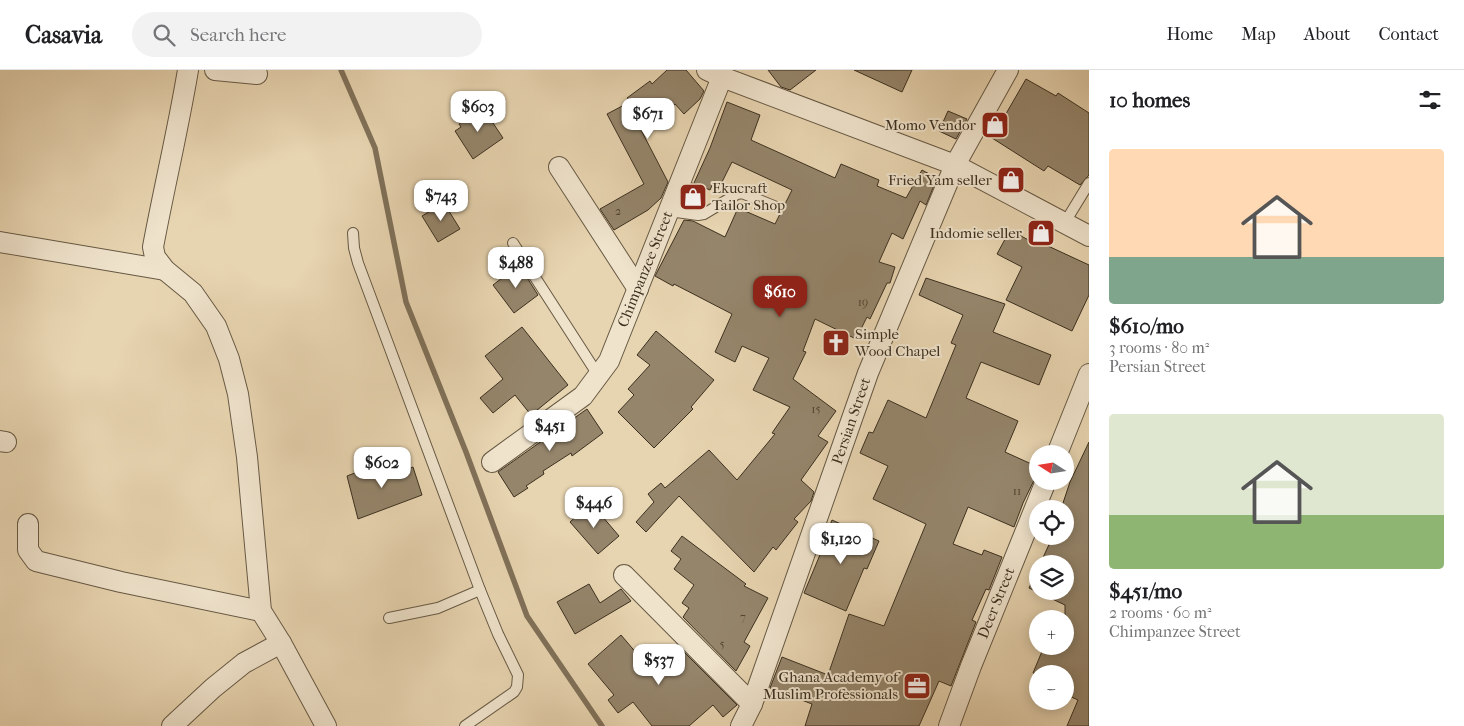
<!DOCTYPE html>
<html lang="en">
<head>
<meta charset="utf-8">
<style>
	body { margin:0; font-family:"IM FELL French Canon",serif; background:#f2f2f2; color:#202124; height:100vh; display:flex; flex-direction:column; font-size:19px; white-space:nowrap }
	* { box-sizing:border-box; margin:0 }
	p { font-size:16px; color:#757577 }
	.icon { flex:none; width:28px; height:28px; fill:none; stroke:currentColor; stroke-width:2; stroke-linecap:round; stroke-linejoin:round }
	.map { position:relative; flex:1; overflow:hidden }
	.panel { display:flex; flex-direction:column; background:#fff; width:375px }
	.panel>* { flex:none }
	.needle { width:32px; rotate:282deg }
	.controls { position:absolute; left:1029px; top:375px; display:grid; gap:10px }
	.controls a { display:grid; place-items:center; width:45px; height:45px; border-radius:50%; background:#fff; box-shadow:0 2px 12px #0003; font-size:25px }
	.price { position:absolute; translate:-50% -42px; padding:0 11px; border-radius:10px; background:#fff; color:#222; font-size:16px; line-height:32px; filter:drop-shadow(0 1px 2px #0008) }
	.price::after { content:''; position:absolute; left:50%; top:30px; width:15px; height:11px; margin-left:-8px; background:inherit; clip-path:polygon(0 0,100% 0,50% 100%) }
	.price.selected { background:#8f2418; color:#fff }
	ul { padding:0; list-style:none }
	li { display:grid; align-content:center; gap:10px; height:265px; padding:0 20px }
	li span { display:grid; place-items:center; height:155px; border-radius:5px; color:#555 }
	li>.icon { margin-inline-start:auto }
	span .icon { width:90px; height:90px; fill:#fffc; stroke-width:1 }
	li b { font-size:21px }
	h2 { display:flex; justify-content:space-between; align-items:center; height:60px; padding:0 20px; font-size:21px }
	header { display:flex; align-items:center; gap:30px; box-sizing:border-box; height:70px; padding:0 25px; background:#fff; border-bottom:1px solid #e0e0e0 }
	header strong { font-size:24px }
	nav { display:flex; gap:28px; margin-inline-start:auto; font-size:18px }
	.search { width:350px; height:45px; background:#f2f2f2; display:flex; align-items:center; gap:12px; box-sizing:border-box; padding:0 18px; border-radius:28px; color:#757577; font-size:19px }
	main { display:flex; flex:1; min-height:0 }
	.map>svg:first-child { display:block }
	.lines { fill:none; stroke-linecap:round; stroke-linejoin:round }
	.stream { stroke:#807159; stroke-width:5.5 }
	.building { fill:#95856b; stroke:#3c3020 }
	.lane-casing { stroke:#675944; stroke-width:12 }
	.street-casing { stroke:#675944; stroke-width:22 }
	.lane { stroke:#efe3cc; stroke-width:10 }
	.street { stroke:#efe3cc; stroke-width:20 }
	.labels { text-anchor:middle; stroke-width:4; stroke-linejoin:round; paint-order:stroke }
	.number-label { font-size:12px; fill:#524533 }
	.poi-label { font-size:15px; fill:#3c3020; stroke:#efe3cc; text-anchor:end }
	.street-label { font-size:15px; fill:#3c3020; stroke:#efe3cc }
</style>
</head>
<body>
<header>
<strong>Casavia</strong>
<div class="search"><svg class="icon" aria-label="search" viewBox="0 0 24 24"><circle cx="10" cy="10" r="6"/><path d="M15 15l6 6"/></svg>Search here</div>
<nav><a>Home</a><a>Map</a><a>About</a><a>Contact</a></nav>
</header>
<main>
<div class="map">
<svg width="1089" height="656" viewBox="0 0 1089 656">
	<rect width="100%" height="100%" fill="#e7d4b0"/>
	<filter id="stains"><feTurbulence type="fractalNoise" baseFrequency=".004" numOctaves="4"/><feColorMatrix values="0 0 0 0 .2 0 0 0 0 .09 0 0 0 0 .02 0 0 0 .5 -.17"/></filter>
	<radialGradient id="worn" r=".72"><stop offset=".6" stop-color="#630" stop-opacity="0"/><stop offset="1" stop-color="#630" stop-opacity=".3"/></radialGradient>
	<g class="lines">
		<path class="stream" d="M341 0 375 78 406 232 466 382 527 546 602 656"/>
	</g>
	<g class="building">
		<path d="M667 0H686L704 21 700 29 684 44 675 34 640 58 668 112 661 128 648 140 614 160 600 139 644 114 607 44 630 32 627 28 650 11 652 14Z"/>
		<path d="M768 0H816L790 20 781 17Z"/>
		<path d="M854 0H912L902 22Z"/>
		<path d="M1026 9 1056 26 1058 23 1089 43V105L1080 115 1048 96 1044 101 992 68Z"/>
		<path d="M727 32 760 45 751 70 835 108 841 94 879 110 877 116 906 128 922 100 931 105 929 110 935 113 926 135 920 131 903 169 892 163 879 192 895 197 890 213H887L870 249 867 247 856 269 815 249 803 281 806 282 793 309 836 341 818 366 828 372 801 410 814 422 811 431 794 449 798 452 776 480 773 477 754 502 679 426 646 462 636 452 654 432 648 424 661 413 665 418 709 380 737 410 775 364 772 363 790 337 753 320 769 288 742 276 735 292 715 282 732 244 674 214 673 216 655 206 684 150 693 151 725 167 738 138 775 154 792 120 732 92 721 114 714 111 710 120 694 113 710 78Z"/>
		<path d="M483 38 503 68 473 89 455 61 461 57 459 54Z"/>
		<path d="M948 41 967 49 956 69 939 61Z"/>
		<path d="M692 113 705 119 696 138 683 136Z"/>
		<path d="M444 133 460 159 438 172 422 146Z"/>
		<path d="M1010 160 1032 172 1033 169 1089 195V225L1072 261 1006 230 1022 197 997 184Z"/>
		<path d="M519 195 538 225 514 243 493 215Z"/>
		<path d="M926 208 1005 234 993 262 1051 285 1039 315 981 292 966 328 1018 351 1005 382 1038 397V402L1023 433 1014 457 968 437 953 474 982 485 984 480 1002 487 989 520 986 519 972 550 976 552 951 616 939 611 919 656H805L812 634 770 618 782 587 828 605 849 544 884 556 926 454 873 429 888 396 860 383 869 362 873 363 888 330 926 348 956 275 951 273 963 245 919 225Z"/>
		<path d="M522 257 568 315 531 345 515 325 493 343 480 328 503 309 485 286Z"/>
		<path d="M656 261 714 310 691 337 693 339 654 378 618 342 634 325 628 319 650 295 637 285Z"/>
		<path d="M587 339 603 363 572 386 571 383 543 401 544 404 526 416 528 418 514 427 498 402Z"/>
		<path d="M1089 372V656H1067L1078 630 1065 624V604L1038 605 1033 603 1043 579 1050 580 1051 576H1065V535L1029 518 1038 499V521H1065V494H1040L1053 466H1065V439H1061L1070 412Z"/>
		<path d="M383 392 388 408 413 397 422 425 358 449 347 406Z"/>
		<path d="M591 433 619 466 598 484 570 452Z"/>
		<path d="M832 450 879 471 867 499 864 498 846 541 804 523 822 480 820 479Z"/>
		<path d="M682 466 746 514 744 516 768 528 744 572 750 576 736 601 683 547 689 538 682 533 694 515 674 499 681 489 671 481Z"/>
		<path d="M589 514 600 533 621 519 631 531 575 564 557 532Z"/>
		<path d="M621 565 650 599 678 576 737 635 723 647 713 635 689 656H652L633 632 618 643 608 630 614 625 588 594Z"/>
	</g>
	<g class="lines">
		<defs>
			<g id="lane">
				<path d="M669 141 698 145 704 144 737 124 742 123 774 136"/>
				<path d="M1064 154 1089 113"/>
				<path d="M353 163 354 178 358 193 480 520 498 564 518 605 517 617 514 622 465 656"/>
				<path d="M513 173 598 305"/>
				<path d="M389 548 438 538 480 520"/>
			</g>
			<g id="street">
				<path d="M188 0C178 60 164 118 153 177L155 187 165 200 193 223 216 256 229 289 238 324 247 387 261 541 281 573 326 656"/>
				<path d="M215 0 257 4"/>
				<path d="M707 0 722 7 955 95 1089 166"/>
				<path d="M559 97 638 219"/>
				<path d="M0 172 165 200"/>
				<path d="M0 371 6 372"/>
				<path d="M1057 384 1089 304"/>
				<path d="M492 392 583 326 609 291 722 7"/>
				<path d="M28 454V480L36 491 121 512 261 541"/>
				<path d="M624 505 752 634"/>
				<path d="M172 656 213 618 244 593 281 573"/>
				<path d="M741 656 752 634 868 303 955 95 1008 0"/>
				<path d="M949 656 971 596 1046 411"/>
			</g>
		</defs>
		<use href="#lane" class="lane-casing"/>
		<use href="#street" class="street-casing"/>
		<use href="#lane" class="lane"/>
		<use href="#street" class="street"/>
	</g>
	<defs>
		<symbol id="shop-square" viewBox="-11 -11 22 22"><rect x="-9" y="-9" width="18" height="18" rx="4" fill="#8f2418" stroke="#efe3cc"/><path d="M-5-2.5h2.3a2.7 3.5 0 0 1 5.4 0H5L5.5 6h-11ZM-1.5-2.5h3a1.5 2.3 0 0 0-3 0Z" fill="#fff"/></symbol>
		<symbol id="church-square" viewBox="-11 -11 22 22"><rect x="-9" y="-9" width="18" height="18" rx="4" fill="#8f2418" stroke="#efe3cc"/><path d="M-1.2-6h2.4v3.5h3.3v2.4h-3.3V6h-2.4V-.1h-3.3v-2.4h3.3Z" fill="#fff"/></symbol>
		<symbol id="office-square" viewBox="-11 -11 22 22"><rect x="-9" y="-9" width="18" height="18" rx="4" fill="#8f2418" stroke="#efe3cc"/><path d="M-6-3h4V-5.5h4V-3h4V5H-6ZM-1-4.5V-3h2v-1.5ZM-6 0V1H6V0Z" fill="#fff"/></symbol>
	</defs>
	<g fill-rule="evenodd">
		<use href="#shop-square" x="979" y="39" width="32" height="32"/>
		<use href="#shop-square" x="995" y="94" width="32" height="32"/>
		<use href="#shop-square" x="677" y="111" width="32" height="32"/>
		<use href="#shop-square" x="1025" y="147" width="32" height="32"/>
		<use href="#church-square" x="820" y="257" width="32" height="32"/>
		<use href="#office-square" x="901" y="600" width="32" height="32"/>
	</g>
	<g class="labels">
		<g class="number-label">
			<text x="618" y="145">2</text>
			<text x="863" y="236">19</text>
			<text x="816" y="343">15</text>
			<text x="1017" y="425">11</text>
			<text x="743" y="551">7</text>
			<text x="722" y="578">5</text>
		</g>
		<g class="poi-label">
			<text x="976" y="60">Momo Vendor</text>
			<text x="992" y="115">Fried Yam seller</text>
			<text x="712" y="123" text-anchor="start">Ekucraft<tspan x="712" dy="17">Tailor Shop</tspan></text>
			<text x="1022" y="168">Indomie seller</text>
			<text x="855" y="269" text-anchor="start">Simple<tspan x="855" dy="17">Wood Chapel</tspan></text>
			<text x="898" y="612">Ghana Academy of<tspan x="898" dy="17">Muslim Professionals</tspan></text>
		</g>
		<g class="street-label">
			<text transform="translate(645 199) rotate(-68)" y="5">Chimpanzee Street</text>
			<text transform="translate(851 351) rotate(-71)" y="5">Persian Street</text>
			<text transform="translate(996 533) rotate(-68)" y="5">Deer Street</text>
		</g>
	</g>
	<rect width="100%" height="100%" filter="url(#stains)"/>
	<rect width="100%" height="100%" fill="url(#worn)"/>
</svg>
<div class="controls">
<a><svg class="needle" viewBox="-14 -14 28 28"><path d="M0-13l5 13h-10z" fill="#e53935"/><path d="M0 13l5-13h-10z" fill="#757577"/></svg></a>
<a><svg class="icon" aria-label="locate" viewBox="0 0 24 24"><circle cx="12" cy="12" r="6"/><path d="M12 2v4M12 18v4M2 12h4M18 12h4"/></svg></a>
<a><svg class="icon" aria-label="layers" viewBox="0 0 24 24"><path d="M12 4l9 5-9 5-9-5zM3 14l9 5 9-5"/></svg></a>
<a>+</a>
<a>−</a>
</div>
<b class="price" style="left:478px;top:63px">$603</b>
<b class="price" style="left:648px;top:70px">$671</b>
<b class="price" style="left:441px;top:152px">$743</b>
<b class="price" style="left:516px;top:219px">$488</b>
<b class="price selected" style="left:780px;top:248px">$610</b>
<b class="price" style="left:550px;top:382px">$451</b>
<b class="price" style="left:382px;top:419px">$602</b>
<b class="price" style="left:594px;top:459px">$446</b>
<b class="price" style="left:841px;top:495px">$1,120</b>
<b class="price" style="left:659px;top:616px">$537</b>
</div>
<section class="panel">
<h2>10 homes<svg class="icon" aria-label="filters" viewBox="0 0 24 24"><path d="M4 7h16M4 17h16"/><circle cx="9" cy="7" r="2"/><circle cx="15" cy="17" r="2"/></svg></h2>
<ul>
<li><span style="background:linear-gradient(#ffd9b3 70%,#7fa58c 0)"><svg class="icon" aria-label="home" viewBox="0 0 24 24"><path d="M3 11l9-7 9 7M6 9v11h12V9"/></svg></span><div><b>$610/mo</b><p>3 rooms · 80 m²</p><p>Persian Street</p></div></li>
<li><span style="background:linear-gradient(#dfe7d0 65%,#8fb573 0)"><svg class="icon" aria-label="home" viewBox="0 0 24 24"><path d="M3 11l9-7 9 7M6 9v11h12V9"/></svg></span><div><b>$451/mo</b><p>2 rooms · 60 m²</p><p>Chimpanzee Street</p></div></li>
</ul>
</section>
</main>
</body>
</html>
